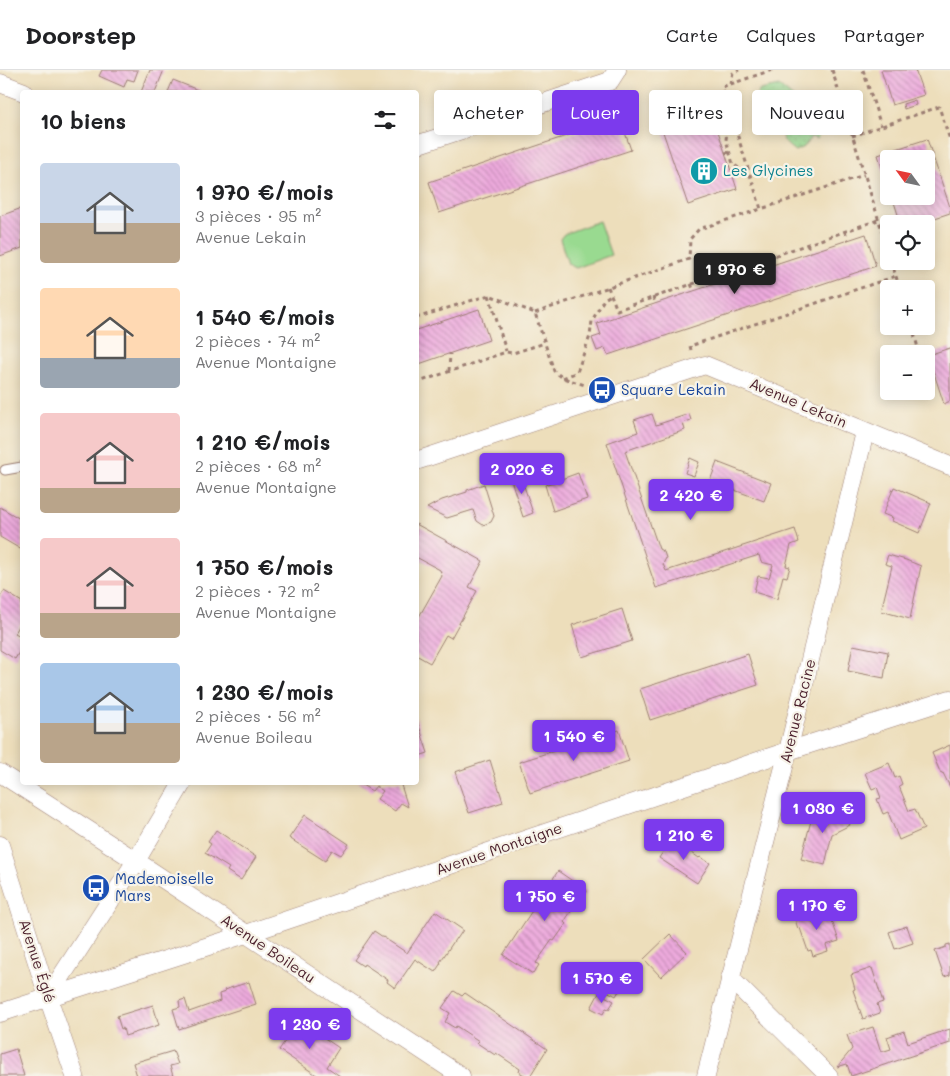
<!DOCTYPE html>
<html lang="fr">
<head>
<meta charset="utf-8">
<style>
	body { margin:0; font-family:Mali,sans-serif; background:#f6f6f6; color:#202124; height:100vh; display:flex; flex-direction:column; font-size:19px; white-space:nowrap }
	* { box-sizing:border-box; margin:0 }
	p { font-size:16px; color:#757577 }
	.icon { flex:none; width:28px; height:28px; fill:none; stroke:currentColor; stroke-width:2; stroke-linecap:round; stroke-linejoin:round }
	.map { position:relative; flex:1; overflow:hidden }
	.sheet { position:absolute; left:20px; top:20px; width:399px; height:695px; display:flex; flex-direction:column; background:#fff; border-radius:5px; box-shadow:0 2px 12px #0003 }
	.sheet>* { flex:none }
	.hud { position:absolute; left:434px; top:20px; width:441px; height:45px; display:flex; gap:10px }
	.needle { width:32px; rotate:303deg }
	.fabs { position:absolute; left:880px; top:80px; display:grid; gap:10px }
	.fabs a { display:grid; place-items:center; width:55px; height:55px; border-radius:5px; background:#fff; box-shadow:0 2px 12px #0003; font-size:25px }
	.price { position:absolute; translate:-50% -42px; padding:0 11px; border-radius:5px; background:#7c3aed; color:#fff; font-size:16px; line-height:32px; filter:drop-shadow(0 1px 2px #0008) }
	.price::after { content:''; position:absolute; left:50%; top:30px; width:15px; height:11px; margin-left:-8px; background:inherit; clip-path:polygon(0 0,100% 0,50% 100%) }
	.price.selected { background:#222; color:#fff }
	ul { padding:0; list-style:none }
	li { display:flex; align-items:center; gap:15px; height:125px; padding:0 20px }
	li span { display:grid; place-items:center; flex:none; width:140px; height:100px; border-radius:5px; color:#555 }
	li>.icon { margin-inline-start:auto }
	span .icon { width:60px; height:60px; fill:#fffc; stroke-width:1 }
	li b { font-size:21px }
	h2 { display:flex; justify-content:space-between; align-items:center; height:60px; padding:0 20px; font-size:21px }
	.chip { padding:0 18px; border-radius:5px; background:#fff; box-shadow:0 2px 12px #0003; font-size:18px; line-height:45px }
	.chip.selected { background:#7c3aed; color:#fff }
	header { display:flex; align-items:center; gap:30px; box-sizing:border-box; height:70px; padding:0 25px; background:#fff; border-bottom:1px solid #e0e0e0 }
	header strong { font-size:24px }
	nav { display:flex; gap:28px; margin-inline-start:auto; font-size:18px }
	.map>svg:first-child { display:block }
	.green { fill:url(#green-dots); stroke:#727c5e }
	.pitch { fill:#99da90; stroke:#727c5e }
	.building { fill:url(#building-back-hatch) }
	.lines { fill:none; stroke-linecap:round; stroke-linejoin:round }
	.lane-casing { stroke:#9c7e73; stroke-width:11 }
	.street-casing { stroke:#9c7e73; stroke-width:19 }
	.path { stroke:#9c7e73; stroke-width:3; stroke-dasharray:4 4; stroke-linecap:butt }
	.lane { stroke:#fff; stroke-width:9 }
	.street { stroke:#fff; stroke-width:18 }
	.labels { text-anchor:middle; stroke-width:4.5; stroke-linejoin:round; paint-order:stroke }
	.culture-label { font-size:15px; fill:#0d838f; stroke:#f7f3e8; text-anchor:start }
	.transit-label { font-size:15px; fill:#164399; stroke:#f7f3e8; text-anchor:start }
	.street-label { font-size:15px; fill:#4a1f2b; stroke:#f7f3e8 }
</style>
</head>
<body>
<header>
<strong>Doorstep</strong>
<nav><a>Carte</a><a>Calques</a><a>Partager</a></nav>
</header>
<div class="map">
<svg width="950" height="1006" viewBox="0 0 950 1006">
	<defs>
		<pattern id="green-dots" width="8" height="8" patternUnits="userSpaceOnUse" patternTransform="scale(1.25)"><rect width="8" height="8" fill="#99da90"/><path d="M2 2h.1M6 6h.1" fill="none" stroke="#85bb7c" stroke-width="1.8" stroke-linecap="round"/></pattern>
		<pattern id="building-back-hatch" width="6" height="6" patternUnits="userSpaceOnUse" patternTransform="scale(1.25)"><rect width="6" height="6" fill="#edaadd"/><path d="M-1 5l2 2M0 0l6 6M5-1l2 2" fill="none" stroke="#c28ab3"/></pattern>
	</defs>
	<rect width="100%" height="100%" fill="#f7f3e8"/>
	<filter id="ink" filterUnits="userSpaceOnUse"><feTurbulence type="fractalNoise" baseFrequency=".02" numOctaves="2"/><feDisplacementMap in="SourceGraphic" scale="10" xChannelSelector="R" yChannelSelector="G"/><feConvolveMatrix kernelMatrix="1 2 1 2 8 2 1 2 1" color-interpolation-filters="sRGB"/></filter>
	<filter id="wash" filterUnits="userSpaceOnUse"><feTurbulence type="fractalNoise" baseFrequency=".0096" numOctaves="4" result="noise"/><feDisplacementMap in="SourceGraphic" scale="20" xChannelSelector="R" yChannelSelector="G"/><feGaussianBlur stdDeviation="1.12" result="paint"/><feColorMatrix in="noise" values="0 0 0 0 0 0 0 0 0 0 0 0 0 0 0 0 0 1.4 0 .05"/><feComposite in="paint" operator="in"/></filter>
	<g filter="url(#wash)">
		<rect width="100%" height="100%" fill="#eddebb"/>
		<path class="green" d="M779 16 796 30 800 39 798 48 806 52 819 65 817 69 811 67 804 77 795 81C787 75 782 71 781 61L768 56 760 50 761 35 757 25 760 20Z"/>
		<path class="pitch" d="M599 151 611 185 576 198 568 194 560 169 564 164Z"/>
		<g id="blocks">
			<g class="building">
				<path d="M102 0H138L134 11 127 9 124 17 99 6Z"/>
				<path d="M150 0H164L155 22H141Z"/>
				<path d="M881 0H915L924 25 892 35Z"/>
				<path d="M173 10 203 22H168Z"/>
				<path d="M915 30 916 35 904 39 903 34Z"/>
				<path d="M713 46 737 119 688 135 663 62Z"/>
				<path d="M620 48 631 80 439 143 429 112Z"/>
				<path d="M927 69 950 137V143L917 154H901L892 126H926V89H889L888 115 878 85Z"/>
				<path d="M22 138V178L0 186V146Z"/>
				<path d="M866 164 876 196 608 285 605 278 597 281 592 268 601 265 597 253Z"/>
				<path d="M479 239 489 270 416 295V260Z"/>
				<path d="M950 278V331L944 334 928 285Z"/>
				<path d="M652 344 656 355 689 344 691 350 683 353 685 360 625 381 659 479 664 482 666 488 663 494 666 501 795 459 799 472 791 475 786 496 790 497 787 507 783 506 777 529 754 522 758 506 769 508 773 495 761 492 759 485 656 518 607 373 638 362 634 350Z"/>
				<path d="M690 388 699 392 694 406 685 403Z"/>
				<path d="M717 392 771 413 764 431 710 411Z"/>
				<path d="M578 403 587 429 553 441 545 415Z"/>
				<path d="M520 404 533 443 523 447 510 407Z"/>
				<path d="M484 414 494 446 491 452 483 455 477 451 473 440 447 448 427 438 442 430 467 422V420Z"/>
				<path d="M894 417 931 433 919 463 892 451 893 448 883 444Z"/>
				<path d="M0 437 22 450V480L0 467Z"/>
				<path d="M416 454 483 491 469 517 477 521 451 568 446 565 430 593 416 585V552L442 506 440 500 416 487Z"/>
				<path d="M888 485 906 490 921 496 910 549 881 541 892 496 885 494Z"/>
				<path d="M4 521 22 532V551L15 563 22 567V577L15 589 0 580V527Z"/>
				<path d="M622 539 632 571 582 587 572 555Z"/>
				<path d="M853 575 888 582 884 608 848 601Z"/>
				<path d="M748 584 758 615 650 650 640 619Z"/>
				<path d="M416 647 428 683 416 687Z"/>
				<path d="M619 660 629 691 530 723 519 692Z"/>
				<path d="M950 675V717L943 703 941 704 932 683Z"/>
				<path d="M490 690 503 732 469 743 455 702Z"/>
				<path d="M889 693 895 708 899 706 902 714 899 716 909 741 915 739 924 759 899 770 888 742 883 744 877 729 881 728 877 717 872 719 865 703Z"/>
				<path d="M357 712H400L408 737 401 733 395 741 377 729 383 721 376 716 372 721Z"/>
				<path d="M838 733 850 755 832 764 825 795 801 789 812 747Z"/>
				<path d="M305 745 349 774 341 785 332 780 325 791 289 768Z"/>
				<path d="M216 760 256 787 241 810 227 801 229 798 205 783 211 774 208 772Z"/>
				<path d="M672 768 681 774V775L699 788 700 787 710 793 697 813 659 788Z"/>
				<path d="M558 801 587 821 582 829 580 828 564 852 566 854 554 871 552 870 536 893 539 895 533 904 503 885Z"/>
				<path d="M828 839 839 871 826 875 828 881 813 886 811 880 808 881 800 858 798 859 794 846 810 841 811 844Z"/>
				<path d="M435 841 463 860 457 869 456 868 440 892 441 893 435 902 415 889 395 918 387 912 388 910 364 894 363 896 354 890 374 861 407 883Z"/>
				<path d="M907 856 913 873 895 879 889 862Z"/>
				<path d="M670 864 687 882 661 907 644 889Z"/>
				<path d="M950 874V905L944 907 935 881 946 877V875Z"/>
				<path d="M872 898 883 932 877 934 880 943 863 949 853 920 855 919 851 905Z"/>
				<path d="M614 903 626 909 616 926 605 920Z"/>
				<path d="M249 912 256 934 179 959 173 939 180 937 179 931 185 929 189 942 220 931 219 924 225 922 224 920Z"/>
				<path d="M454 921 462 926 465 923 547 979 530 1006H526L519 1002 520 999 496 983 495 985 477 973 479 971 456 956 455 958 445 952 450 943 442 938Z"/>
				<path d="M599 923 614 931 609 939 606 938 603 944 591 938Z"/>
				<path d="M153 935 159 955 125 966 123 958 121 959 117 946Z"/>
				<path d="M299 951 339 978 327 997 340 1006H318L279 980Z"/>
				<path d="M873 957 881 982 891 979 887 967 904 961 908 973 950 959V973L851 1006 847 994 837 997 852 979 847 965Z"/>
				<path d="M16 979 24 1006H0V984Z"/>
				<path d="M173 981 178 994 170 996 173 1006H137L133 993Z"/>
			</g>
		</g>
	</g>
	<g filter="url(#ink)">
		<use href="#blocks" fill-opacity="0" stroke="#9c7e73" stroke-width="1"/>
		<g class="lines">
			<defs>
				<path id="lane" d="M5 400 22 397"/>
				<g id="street">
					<path d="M0 13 24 22"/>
					<path d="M416 75 610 11 617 0"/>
					<path d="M416 391 705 295 950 396"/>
					<path d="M0 703 136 791 461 1006"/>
					<path d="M0 775 48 927 75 1006"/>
					<path d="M730 908 829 1006"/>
					<path d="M48 927 136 791 183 712"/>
					<path d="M0 943 246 864 788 681 950 629"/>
					<path d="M706 1006 788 681 865 362"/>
				</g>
			</defs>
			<use href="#lane" class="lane-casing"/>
			<use href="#street" class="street-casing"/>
			<g class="path">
				<path d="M772 0 722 17 761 139 864 105"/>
				<path d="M832 0 889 183"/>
				<path d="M863 0 881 56"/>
				<path d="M730 14 733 3 739 0"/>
				<path d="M729 42 726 70 733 94 750 106"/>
				<path d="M852 66 939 37 950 70"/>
				<path d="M725 83 730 82"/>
				<path d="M845 161 848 170"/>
				<path d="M807 174 810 182"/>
				<path d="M768 188 771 195"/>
				<path d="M891 191 900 219"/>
				<path d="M730 201 732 208"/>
				<path d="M691 214 694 221"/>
				<path d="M608 217 617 240 878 150"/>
				<path d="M489 225 506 281"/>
				<path d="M653 227 655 233"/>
				<path d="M535 243 689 189 690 169 699 159 761 139"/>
				<path d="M416 248 489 225 535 243 554 301 563 308 585 315"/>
				<path d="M912 256 918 278 912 284"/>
				<path d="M691 280 690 276 896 206"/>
				<path d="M449 301 450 284"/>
				<path d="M563 308 577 302 590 266 592 251 604 229 611 225"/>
				<path d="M416 313 506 282 513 283 545 273"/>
			</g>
			<use href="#lane" class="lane"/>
			<use href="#street" class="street"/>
		</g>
	</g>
	<defs>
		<symbol id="building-disc" viewBox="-11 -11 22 22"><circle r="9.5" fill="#0f9aa8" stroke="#f7f3e8"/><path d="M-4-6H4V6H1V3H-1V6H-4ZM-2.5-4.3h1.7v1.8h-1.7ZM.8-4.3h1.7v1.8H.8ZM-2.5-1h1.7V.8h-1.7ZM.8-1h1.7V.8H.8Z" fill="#fff"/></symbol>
		<symbol id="bus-disc" viewBox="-11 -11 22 22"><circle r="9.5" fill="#1a4fb4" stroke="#f7f3e8"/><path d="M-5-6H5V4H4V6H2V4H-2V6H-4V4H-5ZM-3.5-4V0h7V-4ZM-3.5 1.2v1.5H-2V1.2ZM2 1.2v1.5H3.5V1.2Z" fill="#fff"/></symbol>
	</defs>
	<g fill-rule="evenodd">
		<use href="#building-disc" x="688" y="85" width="32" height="32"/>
		<use href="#bus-disc" x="586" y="304" width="32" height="32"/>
		<use href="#bus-disc" x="80" y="802" width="32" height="32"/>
	</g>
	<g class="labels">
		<g class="culture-label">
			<text x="723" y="106">Les Glycines</text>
		</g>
		<g class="transit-label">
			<text x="621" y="325">Square Lekain</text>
			<text x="115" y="814">Mademoiselle<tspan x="115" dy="17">Mars</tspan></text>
		</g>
		<g class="street-label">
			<text transform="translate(798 333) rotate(23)" y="5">Avenue Lekain</text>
			<text transform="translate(798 641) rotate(-76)" y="5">Avenue Racine</text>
			<text transform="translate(499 779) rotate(-19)" y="5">Avenue Montaigne</text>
			<text transform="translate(268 879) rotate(34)" y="5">Avenue Boileau</text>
			<text transform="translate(37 891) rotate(72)" y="5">Avenue Églé</text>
		</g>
	</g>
</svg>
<div class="fabs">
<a><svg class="needle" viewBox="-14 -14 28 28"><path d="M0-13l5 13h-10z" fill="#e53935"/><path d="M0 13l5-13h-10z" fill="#757577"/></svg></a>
<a><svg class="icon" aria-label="locate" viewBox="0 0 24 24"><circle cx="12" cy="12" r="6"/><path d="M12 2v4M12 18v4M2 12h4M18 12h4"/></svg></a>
<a>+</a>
<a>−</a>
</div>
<b class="price selected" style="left:735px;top:225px">1 970 €</b>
<b class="price" style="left:522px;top:425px">2 020 €</b>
<b class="price" style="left:691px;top:451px">2 420 €</b>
<b class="price" style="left:574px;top:692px">1 540 €</b>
<b class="price" style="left:823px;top:764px">1 030 €</b>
<b class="price" style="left:684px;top:791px">1 210 €</b>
<b class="price" style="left:545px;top:852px">1 750 €</b>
<b class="price" style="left:817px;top:861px">1 170 €</b>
<b class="price" style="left:602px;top:934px">1 570 €</b>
<b class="price" style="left:310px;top:980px">1 230 €</b>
<div class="hud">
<a class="chip">Acheter</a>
<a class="chip selected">Louer</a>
<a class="chip">Filtres</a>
<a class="chip">Nouveau</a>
</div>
<section class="sheet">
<h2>10 biens<svg class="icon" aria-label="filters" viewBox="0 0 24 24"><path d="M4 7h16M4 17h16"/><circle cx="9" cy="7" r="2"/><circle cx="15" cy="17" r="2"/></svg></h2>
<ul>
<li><span style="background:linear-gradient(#c9d6e8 60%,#b9a48a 0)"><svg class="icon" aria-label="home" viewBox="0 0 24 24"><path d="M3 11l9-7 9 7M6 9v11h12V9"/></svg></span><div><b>1 970 €/mois</b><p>3 pièces · 95 m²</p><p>Avenue Lekain</p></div></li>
<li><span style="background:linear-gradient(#ffd9b3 70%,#9aa5b1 0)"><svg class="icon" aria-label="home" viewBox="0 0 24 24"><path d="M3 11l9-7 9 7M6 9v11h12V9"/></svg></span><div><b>1 540 €/mois</b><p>2 pièces · 74 m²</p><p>Avenue Montaigne</p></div></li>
<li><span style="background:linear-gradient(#f6c9c9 75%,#b9a48a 0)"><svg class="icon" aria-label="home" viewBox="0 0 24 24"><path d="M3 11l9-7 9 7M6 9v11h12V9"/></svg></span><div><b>1 210 €/mois</b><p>2 pièces · 68 m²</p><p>Avenue Montaigne</p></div></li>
<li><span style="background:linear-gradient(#f6c9c9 75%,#b9a48a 0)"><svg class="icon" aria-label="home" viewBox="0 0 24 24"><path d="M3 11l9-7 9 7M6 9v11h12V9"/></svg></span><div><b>1 750 €/mois</b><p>2 pièces · 72 m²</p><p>Avenue Montaigne</p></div></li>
<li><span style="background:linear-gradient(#a9c7e8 60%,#b9a48a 0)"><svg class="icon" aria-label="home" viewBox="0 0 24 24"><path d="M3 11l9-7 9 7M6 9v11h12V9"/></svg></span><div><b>1 230 €/mois</b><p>2 pièces · 56 m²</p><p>Avenue Boileau</p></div></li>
</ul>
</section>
</div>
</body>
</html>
